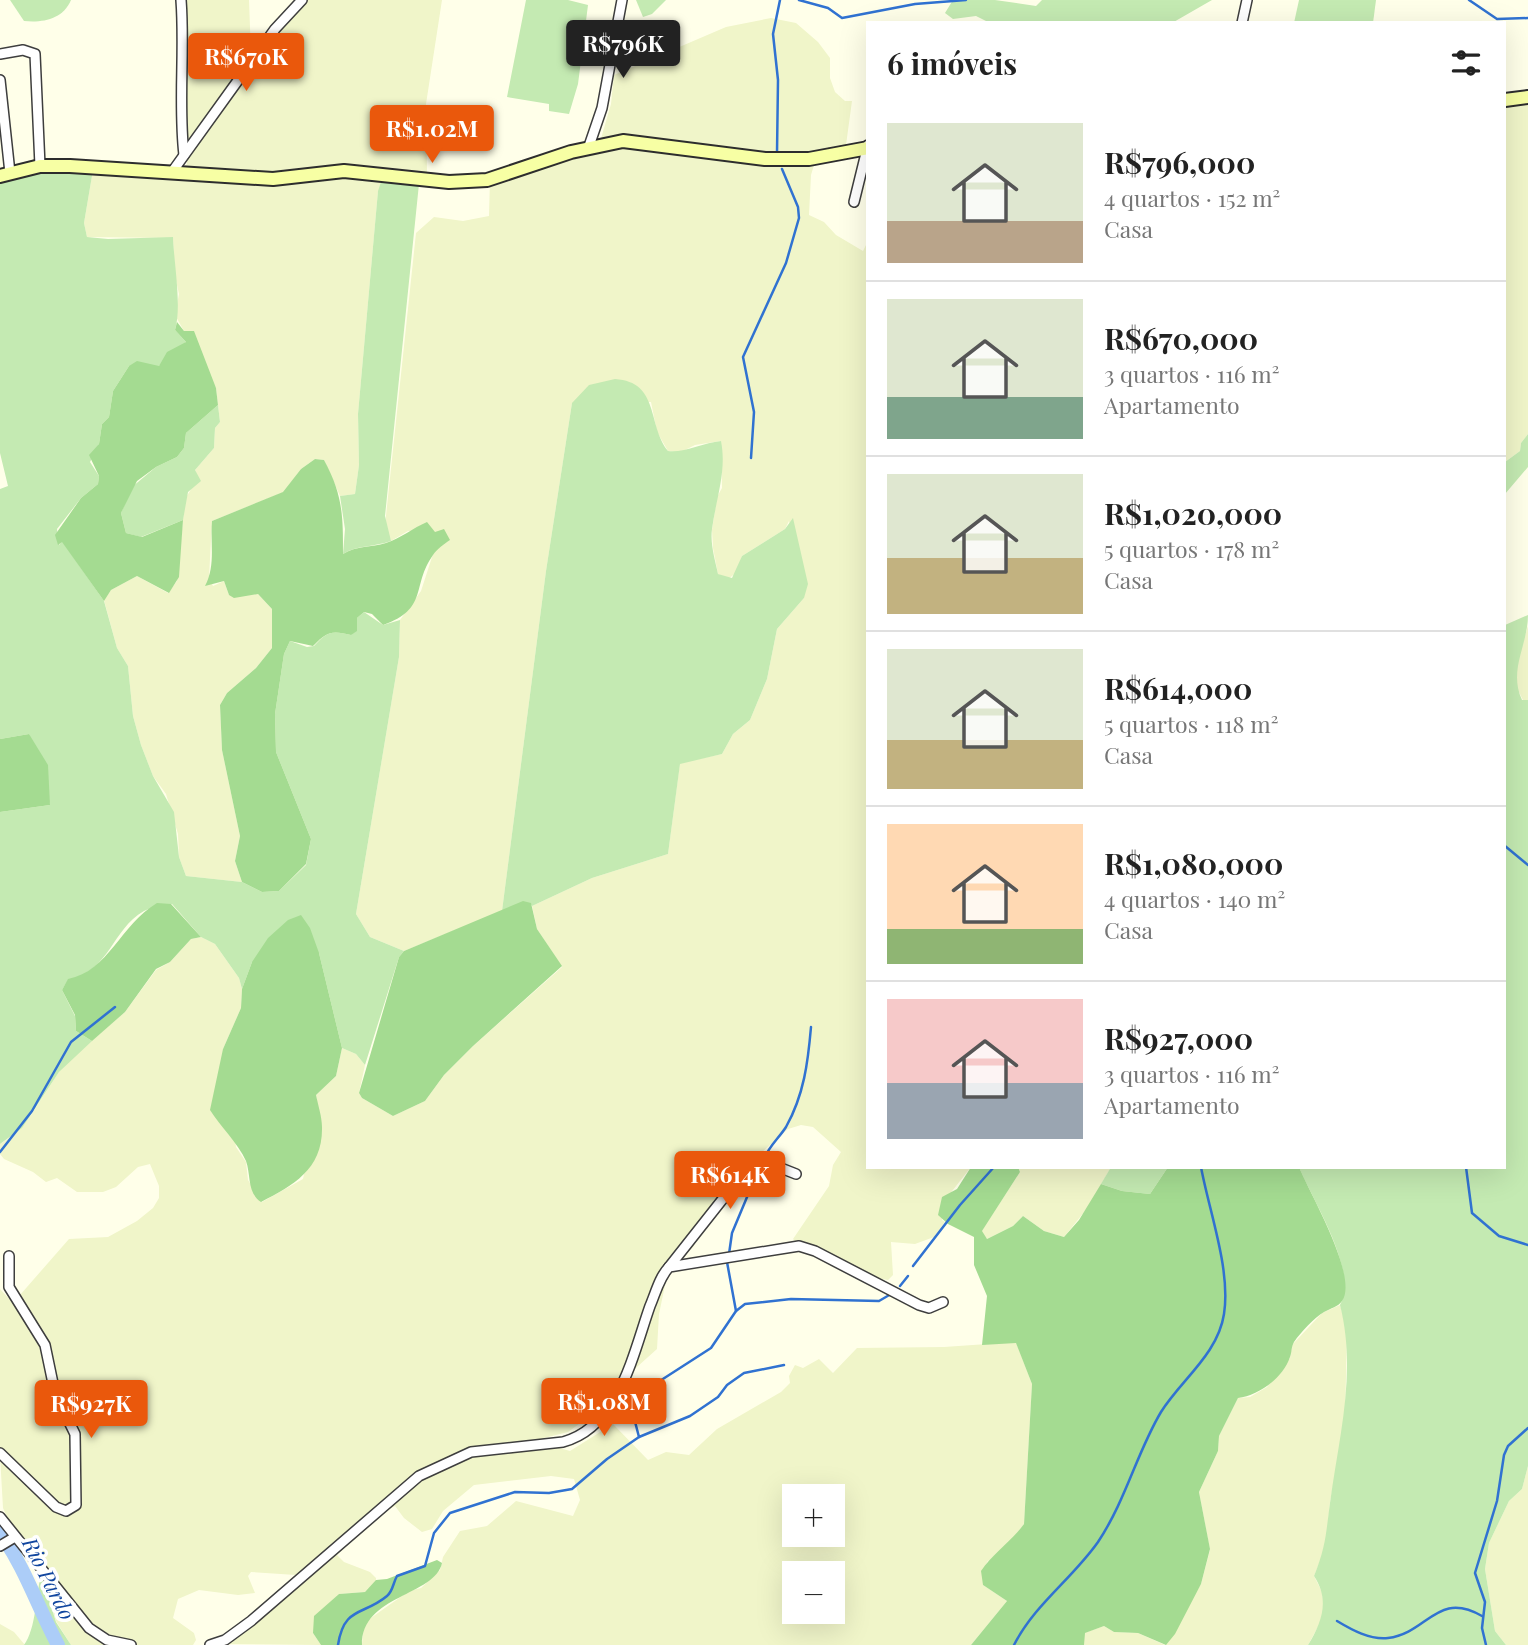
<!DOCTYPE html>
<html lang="pt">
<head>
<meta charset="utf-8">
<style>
	body { margin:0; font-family:"Playfair Display",serif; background:#f2f2f2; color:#222; height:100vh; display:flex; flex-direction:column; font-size:26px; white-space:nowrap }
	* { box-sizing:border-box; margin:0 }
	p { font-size:23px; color:#767676 }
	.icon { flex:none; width:38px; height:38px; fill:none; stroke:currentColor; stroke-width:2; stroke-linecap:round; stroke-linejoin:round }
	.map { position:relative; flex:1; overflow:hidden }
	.sheet { position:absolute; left:866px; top:21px; width:640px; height:1148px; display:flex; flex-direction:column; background:#fff; border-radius:0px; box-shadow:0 7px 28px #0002 }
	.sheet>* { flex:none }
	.controls { position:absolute; left:782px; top:1484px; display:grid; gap:14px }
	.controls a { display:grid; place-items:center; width:63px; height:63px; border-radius:0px; background:#fff; box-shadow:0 7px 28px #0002; font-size:35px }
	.price { position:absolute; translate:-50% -60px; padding:0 16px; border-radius:7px; background:#ea580c; color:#fff; font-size:23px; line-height:46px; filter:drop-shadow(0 2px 4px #0008) }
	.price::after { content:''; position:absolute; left:50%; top:42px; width:21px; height:16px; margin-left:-10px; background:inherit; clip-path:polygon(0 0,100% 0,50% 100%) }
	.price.active { background:#222; color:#fff }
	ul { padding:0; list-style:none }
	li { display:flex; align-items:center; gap:21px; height:175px; padding:0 21px }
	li+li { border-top:2px solid #e0e0e0 }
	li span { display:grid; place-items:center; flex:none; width:196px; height:140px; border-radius:0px; color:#555 }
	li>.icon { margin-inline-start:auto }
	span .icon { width:84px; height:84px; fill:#fffc; stroke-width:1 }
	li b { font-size:30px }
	h2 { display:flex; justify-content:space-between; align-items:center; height:84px; padding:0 21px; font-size:30px }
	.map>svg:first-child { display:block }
	.farmland { fill:#f0f5c9; fill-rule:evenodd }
	.green { fill:#c4eab2 }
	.forest { fill:#a4db91 }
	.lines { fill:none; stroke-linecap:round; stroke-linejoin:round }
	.stream { stroke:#3072d1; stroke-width:2.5 }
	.river { stroke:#accdf8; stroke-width:14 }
	.street-casing { stroke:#3e3e3e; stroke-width:12 }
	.secondary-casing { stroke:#2d2d2d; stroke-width:16 }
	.street { stroke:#fff; stroke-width:9 }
	.secondary { stroke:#f7ffa4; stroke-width:12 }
	.labels { text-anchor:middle; stroke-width:7; stroke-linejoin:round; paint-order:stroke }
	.water-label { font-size:21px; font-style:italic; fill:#11469f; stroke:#fff }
</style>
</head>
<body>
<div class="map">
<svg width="1528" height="1645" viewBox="0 0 1528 1645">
	<rect width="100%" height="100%" fill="#ffffe9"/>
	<g class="farmland">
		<path d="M184 0H249L251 55 306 0H442L426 104 427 175 378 191 358 414 359 465 355 494 340 496 324 460 315 459 301 469 284 492 212 521 209 578 213 586 224 581 229 595 258 594 272 609V648L256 668 227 693 220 705 222 750 240 836 235 861 242 882 186 876 179 857 178 834 166 794 153 776 141 745 133 716 128 666 117 648 104 600 111 590 137 576 168 593 177 581 185 499 198 478 195 470 214 448 215 428 220 422 216 388 175 315 179 294 175 276 173 238 87 237 84 223 93 170 172 177 187 164 186 79 190 66Z"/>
		<path d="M771 18 796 23 818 42 830 58V78L835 92 845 101H852L846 145 839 151 817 155 811 175 809 215 824 222 836 235 863 251 868 241V1167H971L949 1195 942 1220 945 1222 934 1237 915 1244 891 1242 893 1275 888 1280 870 1277 823 1250 804 1249 793 1239 829 1186 833 1165 841 1152 813 1127 801 1125 788 1129 761 1153 697 1232 694 1246 668 1271 659 1314 657 1349 618 1384 594 1413 568 1432 544 1438 549 1445 570 1451 613 1424 648 1460 666 1452 689 1455 717 1429 781 1392 790 1383 789 1376 795 1365 803 1368 819 1359 833 1373 857 1348 944 1347 1016 1342 1032 1384 1024 1524 1011 1542 987 1562 983 1585 1007 1601 971 1645H362L363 1629 368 1620 409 1591 421 1588 440 1570 443 1557 460 1531 487 1526 516 1501 573 1516 580 1500 574 1479 551 1476 474 1485 443 1511 432 1529 422 1532 404 1518 395 1506 376 1516 337 1555 344 1562 370 1572 376 1578V1583L365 1592 339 1594 313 1633 321 1645 223 1644 238 1637 311 1576 251 1572 248 1576 255 1593 238 1595 199 1590 178 1599 173 1618 194 1633 196 1640 193 1645H71L56 1621 41 1574 15 1535 3 1508 0 1455V1289L13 1303 69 1239 108 1237 137 1221 153 1208 159 1198V1186L150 1164 138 1167 116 1187 103 1192H77L57 1178 46 1182 33 1172 4 1159 0 1154V1144L12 1136 31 1115 59 1072 74 1056 125 1012 156 970 170 962 191 939 201 937 215 944 239 978 242 989 241 1008 223 1049 236 1147 246 1162 248 1180 262 1202 303 1179 318 1108 316 1095 336 1076 342 1048 356 1054 365 1065 359 1093 362 1098 393 1116 425 1101 444 1075 473 1046 562 967 537 929 532 906 592 878 668 854 680 763 722 754 733 734 750 720 767 679 777 629 804 598 789 521 785 529 742 556 736 573 728 579 718 574 713 548 712 530 717 497 722 488 721 441 695 445 681 452 668 451 657 432 651 402 572 403 546 571 502 911 404 951 370 937 356 914 399 657 400 620 421 591 433 554 435 532 408 531 391 541 385 525 416 233 434 217 463 221 489 216 490 180 521 176 598 149 611 104 614 75 726 27ZM794 1496H833V1535H794ZM794 1573H833V1612H794Z"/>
		<path d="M1505 100 1528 102V434L1521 443 1520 451 1505 462Z"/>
		<path d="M1528 626V700H1523L1517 688 1516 666Z"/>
		<path d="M1018 1167H1111L1089 1206 1064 1237 1044 1231 1023 1216 1013 1226 987 1239 981 1232 1020 1172Z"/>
		<path d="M1340 1305 1347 1330 1345 1422 1330 1502 1326 1547 1314 1576 1322 1592 1324 1608 1320 1623 1308 1645H1084V1633L1104 1626 1114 1632 1138 1633 1165 1645 1201 1584 1210 1550 1199 1492 1218 1451 1219 1436 1238 1398 1250 1397 1267 1387 1290 1358 1292 1345 1322 1313Z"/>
		<path d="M1528 1466V1645H1506L1495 1631 1485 1569 1489 1543 1509 1501 1522 1489Z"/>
		<path d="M0 1624 14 1632 25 1645H0Z"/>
	</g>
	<g class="green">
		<path d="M10 0H71C63 19 43 23 24 21Z"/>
		<path d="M526 0H568L588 5 578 84 569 114 549 111V104L507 97Z"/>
		<path d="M636 0H666L652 14 643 17Z"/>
		<path d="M953 0H995L1036 6 1042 0H1212L1172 23H990L976 16 953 19 945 13Z"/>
		<path d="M1299 0H1376L1373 23H1294Z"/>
		<path d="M40 167 93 170 84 223 87 237 108 239 173 237C174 264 182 307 175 330L186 342 159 366H129L113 391 109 417 102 424 99 444 90 462 99 476 98 484 81 498 57 529 59 545 62 541 104 601 117 648 128 666 133 716 141 745 153 776 174 812 179 857 186 876 242 882 262 892 279 891 306 865 311 839 276 752 275 714 284 654 290 641 307 647 314 646C327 632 331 630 351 635L357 618 364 612 383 625 400 620 399 657 356 914 370 937 404 951 399 957 365 1065 356 1054 342 1048 319 953 252 962 242 989 239 978 215 944 201 937 172 904C163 906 151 907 144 911 111 930 111 970 68 980L62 990 75 1016 76 1031 92 1041 59 1072 22 1128 0 1144V812L50 805 29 734 0 739V489L8 486 0 453V178Z"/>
		<path d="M385 170 420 174 385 516 391 541C374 547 357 545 343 554L345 529 340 496 355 494 359 465 358 414 378 191Z"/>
		<path d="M615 379C660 382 647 425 668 451 684 453 703 443 721 441 727 471 716 499 712 529 710 544 715 559 718 574L732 578 742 556 785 529 793 518 808 584 804 598 777 629 767 679 750 720 733 734 722 754 680 764 668 854 592 878 532 906 530 903 502 911 546 571 572 403 589 385Z"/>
		<path d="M218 405 220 422 215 428 214 448 195 470 201 481 188 492 183 520 141 537 126 533 121 513 132 487 156 467 177 457 184 448 186 433Z"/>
		<path d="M1528 434V467L1505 494V462L1520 451 1521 443Z"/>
		<path d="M1528 615C1528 645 1508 670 1522 700H1528V1466L1522 1489 1509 1501 1489 1543 1485 1569 1495 1631 1506 1645H1308C1322 1622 1330 1600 1314 1576 1326 1547 1326 1532 1330 1503 1339 1436 1357 1372 1340 1305 1359 1272 1313 1201 1299 1167H1505V625Z"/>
		<path d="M1111 1167H1168L1150 1194 1122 1191 1101 1184Z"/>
		<path d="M41 1574 56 1622 71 1645H24C36 1629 36 1595 41 1574Z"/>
	</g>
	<g class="forest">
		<path d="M177 322 184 331H194L216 388 218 405 186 433 184 448 177 457 156 467 137 481 121 513 126 533 142 537 183 520 179 577 169 593 137 576 111 590 104 601 62 542 58 545 55 535 81 498 98 484 99 476 89 455 99 444 102 424 109 417 113 391 129 366 137 361 159 366 167 352 186 342 175 330Z"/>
		<path d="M315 459 324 460C343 495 343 516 343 554 357 545 371 548 386 543 401 538 413 528 427 522L435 532 444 529 450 540C444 544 437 549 433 555 411 586 429 609 383 625L372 614 364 612 357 618V631L351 635C331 630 327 632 313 646L290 641 284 654 275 714 276 752 311 839 306 864 279 891 262 892 242 882 235 861 240 836 222 750 220 705 227 693 256 668 272 648V609L258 594 234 598 229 595 224 581 205 586C216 565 210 543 212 521L283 492 301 469Z"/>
		<path d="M29 734 48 765 50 805 0 812V739Z"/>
		<path d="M523 901 531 903 537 929 562 966 473 1046 444 1075 425 1101 393 1116 362 1098 359 1093 399 957 404 951Z"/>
		<path d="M157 903 171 904 201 937 191 939 170 962 156 969 125 1012 92 1041 76 1031 75 1015 62 990 68 979C109 971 120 925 157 903Z"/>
		<path d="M301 915 310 928 319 953 342 1048 336 1076 316 1095C318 1105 322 1117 322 1127 323 1169 294 1185 261 1202 247 1193 251 1175 246 1161 238 1143 220 1126 210 1110L223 1049 241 1008 242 989 252 962 268 938 288 920Z"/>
		<path d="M971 1167H1018L1020 1172 982 1231 987 1239 1013 1226 1023 1216 1044 1231 1064 1237 1079 1220 1101 1184 1122 1191 1150 1194 1168 1167H1299C1310 1194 1359 1277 1342 1301 1338 1307 1331 1308 1324 1312 1314 1318 1301 1332 1294 1342 1291 1347 1292 1352 1290 1357 1283 1378 1258 1396 1238 1398L1219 1436 1218 1451 1199 1492 1210 1549 1201 1584 1175 1634 1166 1645 1138 1633 1114 1632 1104 1626 1085 1633 1084 1645H971L1007 1601 983 1585 981 1571C993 1553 1011 1542 1024 1524L1032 1384 1016 1343 982 1345 987 1296 974 1265V1237L948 1224 938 1215 942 1197 957 1189Z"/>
		<path d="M437 1560 442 1563C435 1596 361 1595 362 1645H321L313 1633 314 1616 339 1594 365 1592 376 1580 387 1579Z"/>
	</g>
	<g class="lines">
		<g class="stream">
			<path d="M799 0 828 8 842 18 915 4 966 0"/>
			<path d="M1469 0 1497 19 1528 18"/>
			<path d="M777 153 778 80 773 34 780 0"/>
			<path d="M751 458 754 412 743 357 786 263 799 218 798 207 782 169"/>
			<path d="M1505 846 1528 865"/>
			<path d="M0 1152 32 1111 71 1042 115 1007"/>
			<path d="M764 1159C769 1146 779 1138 786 1127 804 1095 808 1062 811 1027"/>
			<path d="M1466 1167 1472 1213 1499 1236 1528 1245"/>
			<path d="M729 1254 732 1233 755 1178"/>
			<path d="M727 1262 736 1311"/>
			<path d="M913 1266 960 1205 994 1167"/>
			<path d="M900 1286 908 1276"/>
			<path d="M639 1437 633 1414 652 1386 711 1348 736 1311 745 1304 791 1299 879 1301 891 1294"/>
			<path d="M1337 1621C1352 1630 1370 1640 1388 1638 1428 1633 1437 1590 1482 1616"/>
			<path d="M338 1645C344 1606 363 1616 387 1596 393 1591 393 1583 397 1576L425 1566 434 1533 450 1513 515 1492 549 1493 572 1489 607 1459 639 1437 690 1416 718 1397 727 1385 744 1373 784 1365"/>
			<path d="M1014 1645C1035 1604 1072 1579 1098 1542 1126 1500 1137 1452 1161 1412 1181 1380 1218 1354 1224 1314 1231 1270 1209 1211 1201 1167"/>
			<path d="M1486 1645 1482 1628 1485 1602 1475 1573 1497 1501 1504 1455 1508 1446 1528 1428"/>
		</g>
		<path class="river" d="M0 1533C25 1567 38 1608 58 1645"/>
		<defs>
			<g id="street">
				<path d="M181 0C185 52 178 103 184 155"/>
				<path d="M1242 23 1247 0"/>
				<path d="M0 54 23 50 35 54 40 166"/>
				<path d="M0 80 10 173"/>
				<path d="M588 149 602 108 622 0"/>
				<path d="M172 172 275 29 302 0"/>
				<path d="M854 202 868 145"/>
				<path d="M669 1267 752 1162 763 1161 796 1174"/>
				<path d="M0 1453 56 1507 66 1511 76 1505 75 1434 55 1393 45 1345 9 1287V1256"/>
				<path d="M0 1517 89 1628 107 1640 131 1645"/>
				<path d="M0 1546 15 1537"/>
				<path d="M210 1645 225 1640 251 1621 419 1476 471 1452 563 1442C619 1427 633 1354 650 1306 656 1292 659 1278 669 1267L799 1246 815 1251 919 1305 929 1308 943 1302"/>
			</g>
			<g id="secondary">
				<path d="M1505 100 1528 97"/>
				<path d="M0 176 40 166H70L273 179 344 171 449 182 487 180 571 152 623 141 765 159H809L868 148"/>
			</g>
		</defs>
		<use href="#street" class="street-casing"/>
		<use href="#secondary" class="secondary-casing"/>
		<use href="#street" class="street"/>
		<use href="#secondary" class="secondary"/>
	</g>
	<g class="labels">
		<g class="water-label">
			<text transform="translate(48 1579) rotate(63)" y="7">Rio Pardo</text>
		</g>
	</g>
</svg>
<div class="controls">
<a>+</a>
<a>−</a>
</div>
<b class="price active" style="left:623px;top:80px">R$796K</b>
<b class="price" style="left:246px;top:93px">R$670K</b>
<b class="price" style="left:432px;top:165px">R$1.02M</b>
<b class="price" style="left:730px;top:1211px">R$614K</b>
<b class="price" style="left:604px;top:1438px">R$1.08M</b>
<b class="price" style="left:91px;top:1440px">R$927K</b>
<section class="sheet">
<h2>6 imóveis<svg class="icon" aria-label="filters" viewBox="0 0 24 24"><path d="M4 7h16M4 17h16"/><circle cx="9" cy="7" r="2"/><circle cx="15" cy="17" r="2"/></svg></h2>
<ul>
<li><span style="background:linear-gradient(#dfe7d0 70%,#b9a48a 0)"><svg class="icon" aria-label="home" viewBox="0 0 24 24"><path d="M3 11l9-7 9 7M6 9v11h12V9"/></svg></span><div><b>R$796,000</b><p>4 quartos · 152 m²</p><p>Casa</p></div></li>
<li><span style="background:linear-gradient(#dfe7d0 70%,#7fa58c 0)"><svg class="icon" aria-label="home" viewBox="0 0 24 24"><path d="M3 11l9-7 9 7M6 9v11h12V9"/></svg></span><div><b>R$670,000</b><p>3 quartos · 116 m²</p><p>Apartamento</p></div></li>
<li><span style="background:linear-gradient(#dfe7d0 60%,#c2b280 0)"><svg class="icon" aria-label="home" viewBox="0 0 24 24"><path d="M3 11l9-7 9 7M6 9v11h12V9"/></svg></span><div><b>R$1,020,000</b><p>5 quartos · 178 m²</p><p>Casa</p></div></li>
<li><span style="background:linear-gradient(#dfe7d0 65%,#c2b280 0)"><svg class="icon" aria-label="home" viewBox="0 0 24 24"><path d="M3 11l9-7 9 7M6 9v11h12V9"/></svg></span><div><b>R$614,000</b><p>5 quartos · 118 m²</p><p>Casa</p></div></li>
<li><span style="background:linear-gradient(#ffd9b3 75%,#8fb573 0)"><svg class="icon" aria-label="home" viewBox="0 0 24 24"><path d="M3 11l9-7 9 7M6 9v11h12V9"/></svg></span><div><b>R$1,080,000</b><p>4 quartos · 140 m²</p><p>Casa</p></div></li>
<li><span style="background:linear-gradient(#f6c9c9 60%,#9aa5b1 0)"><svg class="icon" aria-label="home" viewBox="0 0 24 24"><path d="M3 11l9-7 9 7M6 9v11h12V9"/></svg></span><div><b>R$927,000</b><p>3 quartos · 116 m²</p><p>Apartamento</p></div></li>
</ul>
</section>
</div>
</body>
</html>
